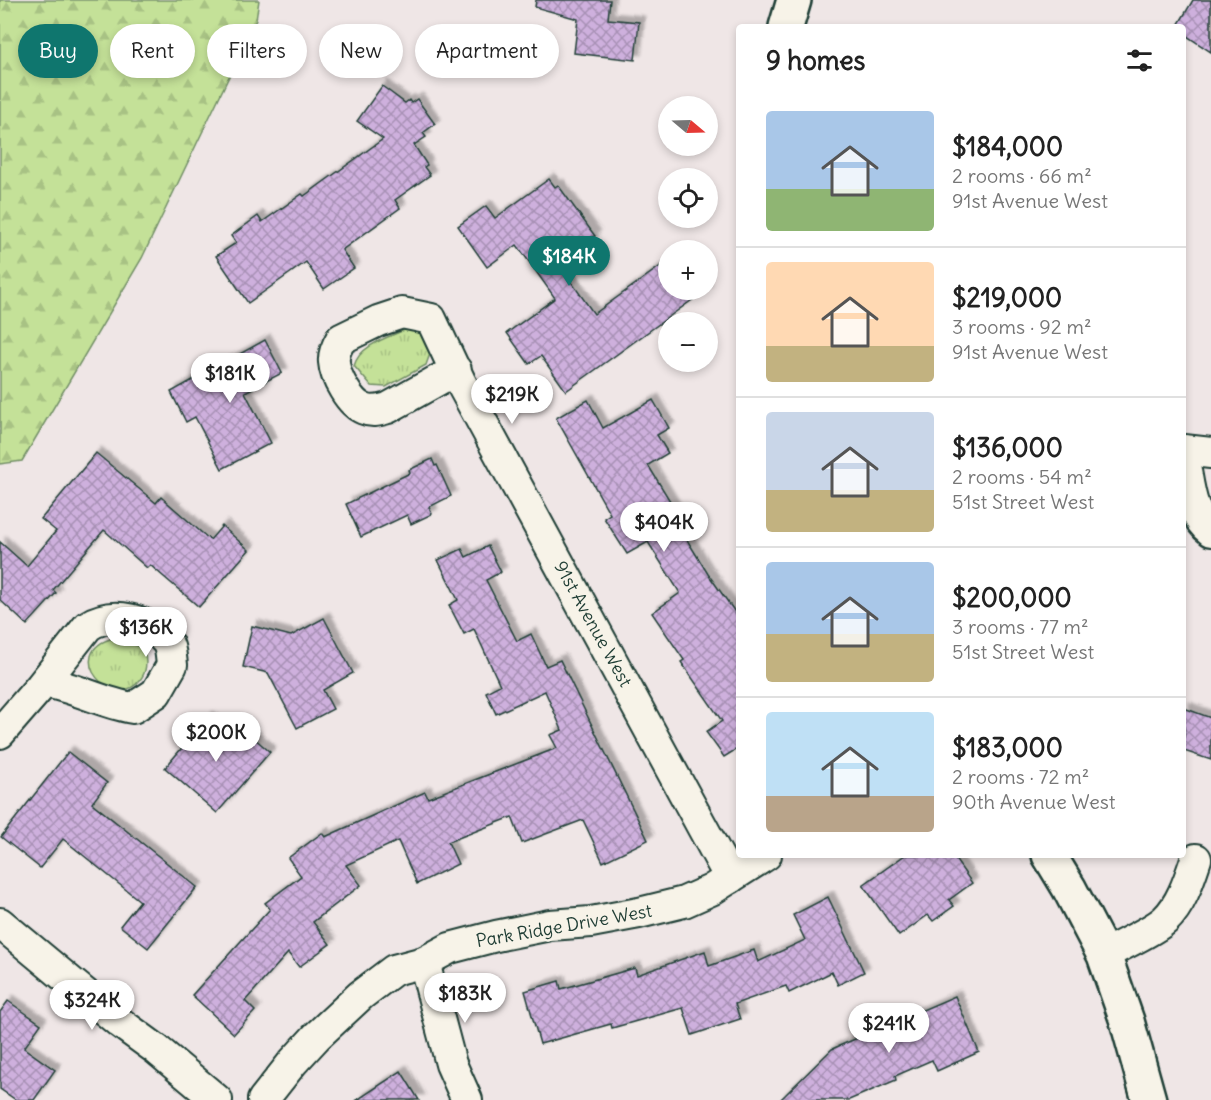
<!DOCTYPE html>
<html lang="en">
<head>
<meta charset="utf-8">
<style>
	body { margin:0; font-family:Delius,sans-serif; background:#f2f2f2; color:#222; height:100vh; display:flex; flex-direction:column; font-size:22px; white-space:nowrap }
	* { box-sizing:border-box; margin:0 }
	p { font-size:20px; color:#767676 }
	.icon { flex:none; width:33px; height:33px; fill:none; stroke:currentColor; stroke-width:2; stroke-linecap:round; stroke-linejoin:round }
	.map { position:relative; flex:1; overflow:hidden }
	.panel { position:absolute; left:736px; top:24px; width:450px; height:834px; display:flex; flex-direction:column; background:#fff; border-radius:6px; box-shadow:0 3px 9px #0003 }
	.panel>* { flex:none }
	.hud { position:absolute; left:18px; top:24px; width:570px; height:54px; display:flex; gap:12px }
	.needle { width:39px; rotate:109deg }
	.buttons { position:absolute; left:658px; top:96px; display:grid; gap:12px }
	.buttons a { display:grid; place-items:center; width:60px; height:60px; border-radius:50%; background:#fff; box-shadow:0 3px 9px #0003; font-size:30px }
	.price { position:absolute; translate:-50% -51px; padding:0 14px; border-radius:21px; background:#fff; color:#222; font-size:20px; line-height:39px; filter:drop-shadow(0 2px 3px #0008) }
	.price::after { content:''; position:absolute; left:50%; top:36px; width:18px; height:14px; margin-left:-9px; background:inherit; clip-path:polygon(0 0,100% 0,50% 100%) }
	.price.active { background:#0f766e; color:#fff }
	ul { padding:0; list-style:none }
	li { display:flex; align-items:center; gap:18px; height:150px; padding:0 30px }
	li+li { border-top:2px solid #e0e0e0 }
	li span { display:grid; place-items:center; flex:none; width:168px; height:120px; border-radius:6px; color:#555 }
	li>.icon { margin-inline-start:auto }
	span .icon { width:72px; height:72px; fill:#fffc; stroke-width:1 }
	li b { font-size:26px }
	h2 { display:flex; justify-content:space-between; align-items:center; height:72px; padding:0 30px; font-size:26px }
	.tag { padding:0 21px; border-radius:27px; background:#fff; box-shadow:0 3px 9px #0003; font-size:21px; line-height:54px }
	.tag.active { background:#0f766e; color:#fff }
	.map>svg:first-child { display:block }
	.grass { fill:url(#grass-tufts); stroke:#728f66; stroke-width:1.5 }
	.forest { fill:url(#forest-firs); stroke:#728f66; stroke-width:1.5 }
	.building { fill:url(#building-cross-hatch); stroke:#1f3d34; stroke-width:1.5; filter:url(#shadow) }
	.lines { fill:none; stroke-linecap:round; stroke-linejoin:round }
	.street-casing { stroke:#1f3d34; stroke-width:34 }
	.secondary-casing { stroke:#1f3d34; stroke-width:38 }
	.street { stroke:#f7f3e8; stroke-width:30 }
	.secondary { stroke:#f7f3e8; stroke-width:33 }
	.labels { text-anchor:middle; stroke-width:5; stroke-linejoin:round; paint-order:stroke }
	.street-label { font-size:18px; fill:#1f3d34; stroke:#f7f3e8 }
</style>
</head>
<body>
<div class="map">
<svg width="1211" height="1100" viewBox="0 0 1211 1100">
	<defs>
		<pattern id="grass-tufts" width="24" height="20" patternUnits="userSpaceOnUse" patternTransform="scale(1.5)"><rect width="24" height="20" fill="#c4e198"/><path d="M3 7l-1-3M5 7V3M7 7l1-3M15 17l-1-3M17 17v-4M19 17l1-3" fill="none" stroke="#a8c284"/></pattern>
		<pattern id="forest-firs" width="22" height="20" patternUnits="userSpaceOnUse" patternTransform="scale(1.5)"><rect width="22" height="20" fill="#c4e198"/><path d="M5 1l3.5 6h-7zM16 11l3.5 6h-7z" fill="#a8c284"/></pattern>
		<pattern id="building-cross-hatch" width="8" height="8" patternUnits="userSpaceOnUse" patternTransform="scale(1.5)"><rect width="8" height="8" fill="#ceb0dd"/><path d="M0 0l8 8M0 8l8-8" fill="none" stroke="#a790b4"/></pattern>
		<filter id="shadow"><feDropShadow dx="5.5" dy="-5.5" stdDeviation="1.5" flood-color="#0004"/></filter>
	</defs>
	<rect width="100%" height="100%" fill="#efe6e6"/>
	<filter id="ink" filterUnits="userSpaceOnUse"><feTurbulence type="fractalNoise" baseFrequency=".0167" numOctaves="2"/><feDisplacementMap in="SourceGraphic" scale="12" xChannelSelector="R" yChannelSelector="G"/><feConvolveMatrix kernelMatrix="1 2 1 2 8 2 1 2 1" color-interpolation-filters="sRGB"/></filter>
	<g filter="url(#ink)">
		<g class="grass">
			<path d="M409 328C423 328 426 337 432 348L426 365 386 387 371 386 354 366C360 344 390 337 409 328Z"/>
			<path d="M113 638 129 642 143 648C147 659 148 670 140 680 113 714 60 653 113 638Z"/>
		</g>
		<path class="forest" d="M0 0H259L256 20 142 258 22 461 0 464Z"/>
		<g class="building">
			<path d="M536 0H610L608 19 639 22 635 60 574 53 578 19 535 7Z"/>
			<path d="M1193 0H1211V52L1184 34V27H1177Z"/>
			<path d="M382 86 405 103 409 100 411 103 417 99 435 124 423 133 426 137 414 145 427 165 424 167 430 175 395 200 400 208 342 250 354 268 324 289 306 262 248 303 216 256 236 243 231 236 258 216 262 222 302 194 304 196 383 139 357 121Z"/>
			<path d="M549 179 555 187 558 185 595 236 591 238 593 241 560 266 594 314 669 260V290H706L566 391 541 356 529 364 507 333 555 298 517 245 487 267 458 226 486 206 495 218Z"/>
			<path d="M265 340 282 373 245 392 271 443 222 469 195 417 186 422 171 392Z"/>
			<path d="M588 400 603 428 653 400 669 428 657 435 668 453 648 465 681 519 676 522 708 574 740 619V747L724 757 706 732 722 721 681 662 684 660 652 613 680 593 648 542 627 554 604 518 610 514 556 418Z"/>
			<path d="M96 453 156 503 161 497 210 540 222 526 249 550 199 607 150 565 147 568 104 530 53 590 56 593 27 625 0 600V542L27 566 56 531 41 519Z"/>
			<path d="M432 459 435 466 437 465 451 496 429 507 432 514 411 524 407 515 361 537 346 504 410 473 409 470Z"/>
			<path d="M488 546 501 572 486 580 517 641 531 634 546 666 560 660 648 840 603 862 583 820 522 843 512 817 448 842 458 864 417 884 398 841 346 865 361 885 313 922 330 944 299 967 288 953 245 1001 255 1011 234 1034 192 995 270 909 265 903 301 876 288 858 322 833 325 837 425 792 428 798 557 748 550 735 562 730 545 691 496 714 486 692 500 685 474 629 464 634 449 605 458 600 438 560 462 549 466 557Z"/>
			<path d="M324 618 353 673 323 690 333 709 297 728 268 673 243 667 252 626 291 636Z"/>
			<path d="M1184 708 1211 718V760L1184 751Z"/>
			<path d="M208 717 236 741 245 730 270 752 217 813 165 768Z"/>
			<path d="M68 752 107 783 92 803 197 887 148 948 120 926 140 901 63 839 40 868 1 837Z"/>
			<path d="M905 855H952L972 883 949 900 954 906 933 921 928 915 899 936 863 885Z"/>
			<path d="M828 897 864 972 838 985 832 972 789 993 786 986 735 1004 740 1019 692 1035 683 1008 612 1028 611 1024 540 1044 525 991 559 981 561 989 635 968 637 975 705 951 709 966 754 950 758 962 805 940 793 915Z"/>
			<path d="M955 996 979 1052 937 1071 932 1060 895 1076 896 1080 849 1100H780L832 1049Z"/>
			<path d="M8 1001 41 1024 24 1048 55 1070 34 1100H16L0 1089V1012Z"/>
			<path d="M401 1071 419 1100H357Z"/>
		</g>
		<g class="lines">
			<defs>
				<g id="street">
					<path d="M456 370 388 408C380 410 373 413 364 409 350 404 335 377 334 362 333 354 337 346 341 339L378 321 402 313 431 319 461 383 730 878"/>
					<path d="M1184 450 1211 453"/>
					<path d="M1184 460C1189 483 1190 516 1211 531"/>
					<path d="M0 733 40 687 88 626C113 610 149 619 167 642 171 648 171 658 172 665L156 693 133 708C102 703 75 687 44 682"/>
					<path d="M0 923 119 1022 156 1049 217 1100"/>
					<path d="M1104 955C1120 945 1152 932 1165 920 1181 905 1189 880 1196 859"/>
					<path d="M424 962 451 1064 467 1100"/>
					<path d="M263 1100 293 1062 317 1036 361 995 394 970 424 962 450 948 496 936 550 925 591 922 639 913 684 902 711 890 766 855"/>
				</g>
				<g id="secondary">
					<path d="M786 27 794 0"/>
					<path d="M1049 855 1069 888 1104 955 1127 1021 1149 1100"/>
				</g>
			</defs>
			<use href="#street" class="street-casing"/>
			<use href="#secondary" class="secondary-casing"/>
			<use href="#street" class="street"/>
			<use href="#secondary" class="secondary"/>
		</g>
	</g>
	<g class="labels">
		<g class="street-label">
			<text transform="translate(593 624) rotate(61)" y="6">91st Avenue West</text>
			<text transform="translate(564 926) rotate(-10)" y="6">Park Ridge Drive West</text>
		</g>
	</g>
</svg>
<div class="buttons">
<a><svg class="needle" viewBox="-14 -14 28 28"><path d="M0-13l5 13h-10z" fill="#e53935"/><path d="M0 13l5-13h-10z" fill="#767676"/></svg></a>
<a><svg class="icon" aria-label="locate" viewBox="0 0 24 24"><circle cx="12" cy="12" r="6"/><path d="M12 2v4M12 18v4M2 12h4M18 12h4"/></svg></a>
<a>+</a>
<a>−</a>
</div>
<b class="price active" style="left:569px;top:287px">$184K</b>
<b class="price" style="left:230px;top:404px">$181K</b>
<b class="price" style="left:512px;top:425px">$219K</b>
<b class="price" style="left:664px;top:553px">$404K</b>
<b class="price" style="left:146px;top:658px">$136K</b>
<b class="price" style="left:216px;top:763px">$200K</b>
<b class="price" style="left:465px;top:1024px">$183K</b>
<b class="price" style="left:92px;top:1031px">$324K</b>
<b class="price" style="left:889px;top:1054px">$241K</b>
<div class="hud">
<a class="tag active">Buy</a>
<a class="tag">Rent</a>
<a class="tag">Filters</a>
<a class="tag">New</a>
<a class="tag">Apartment</a>
</div>
<section class="panel">
<h2>9 homes<svg class="icon" aria-label="filters" viewBox="0 0 24 24"><path d="M4 7h16M4 17h16"/><circle cx="9" cy="7" r="2"/><circle cx="15" cy="17" r="2"/></svg></h2>
<ul>
<li><span style="background:linear-gradient(#a9c7e8 65%,#8fb573 0)"><svg class="icon" aria-label="home" viewBox="0 0 24 24"><path d="M3 11l9-7 9 7M6 9v11h12V9"/></svg></span><div><b>$184,000</b><p>2 rooms · 66 m²</p><p>91st Avenue West</p></div></li>
<li><span style="background:linear-gradient(#ffd9b3 70%,#c2b280 0)"><svg class="icon" aria-label="home" viewBox="0 0 24 24"><path d="M3 11l9-7 9 7M6 9v11h12V9"/></svg></span><div><b>$219,000</b><p>3 rooms · 92 m²</p><p>91st Avenue West</p></div></li>
<li><span style="background:linear-gradient(#c9d6e8 65%,#c2b280 0)"><svg class="icon" aria-label="home" viewBox="0 0 24 24"><path d="M3 11l9-7 9 7M6 9v11h12V9"/></svg></span><div><b>$136,000</b><p>2 rooms · 54 m²</p><p>51st Street West</p></div></li>
<li><span style="background:linear-gradient(#a9c7e8 60%,#c2b280 0)"><svg class="icon" aria-label="home" viewBox="0 0 24 24"><path d="M3 11l9-7 9 7M6 9v11h12V9"/></svg></span><div><b>$200,000</b><p>3 rooms · 77 m²</p><p>51st Street West</p></div></li>
<li><span style="background:linear-gradient(#bfe0f5 70%,#b9a48a 0)"><svg class="icon" aria-label="home" viewBox="0 0 24 24"><path d="M3 11l9-7 9 7M6 9v11h12V9"/></svg></span><div><b>$183,000</b><p>2 rooms · 72 m²</p><p>90th Avenue West</p></div></li>
</ul>
</section>
</div>
</body>
</html>
